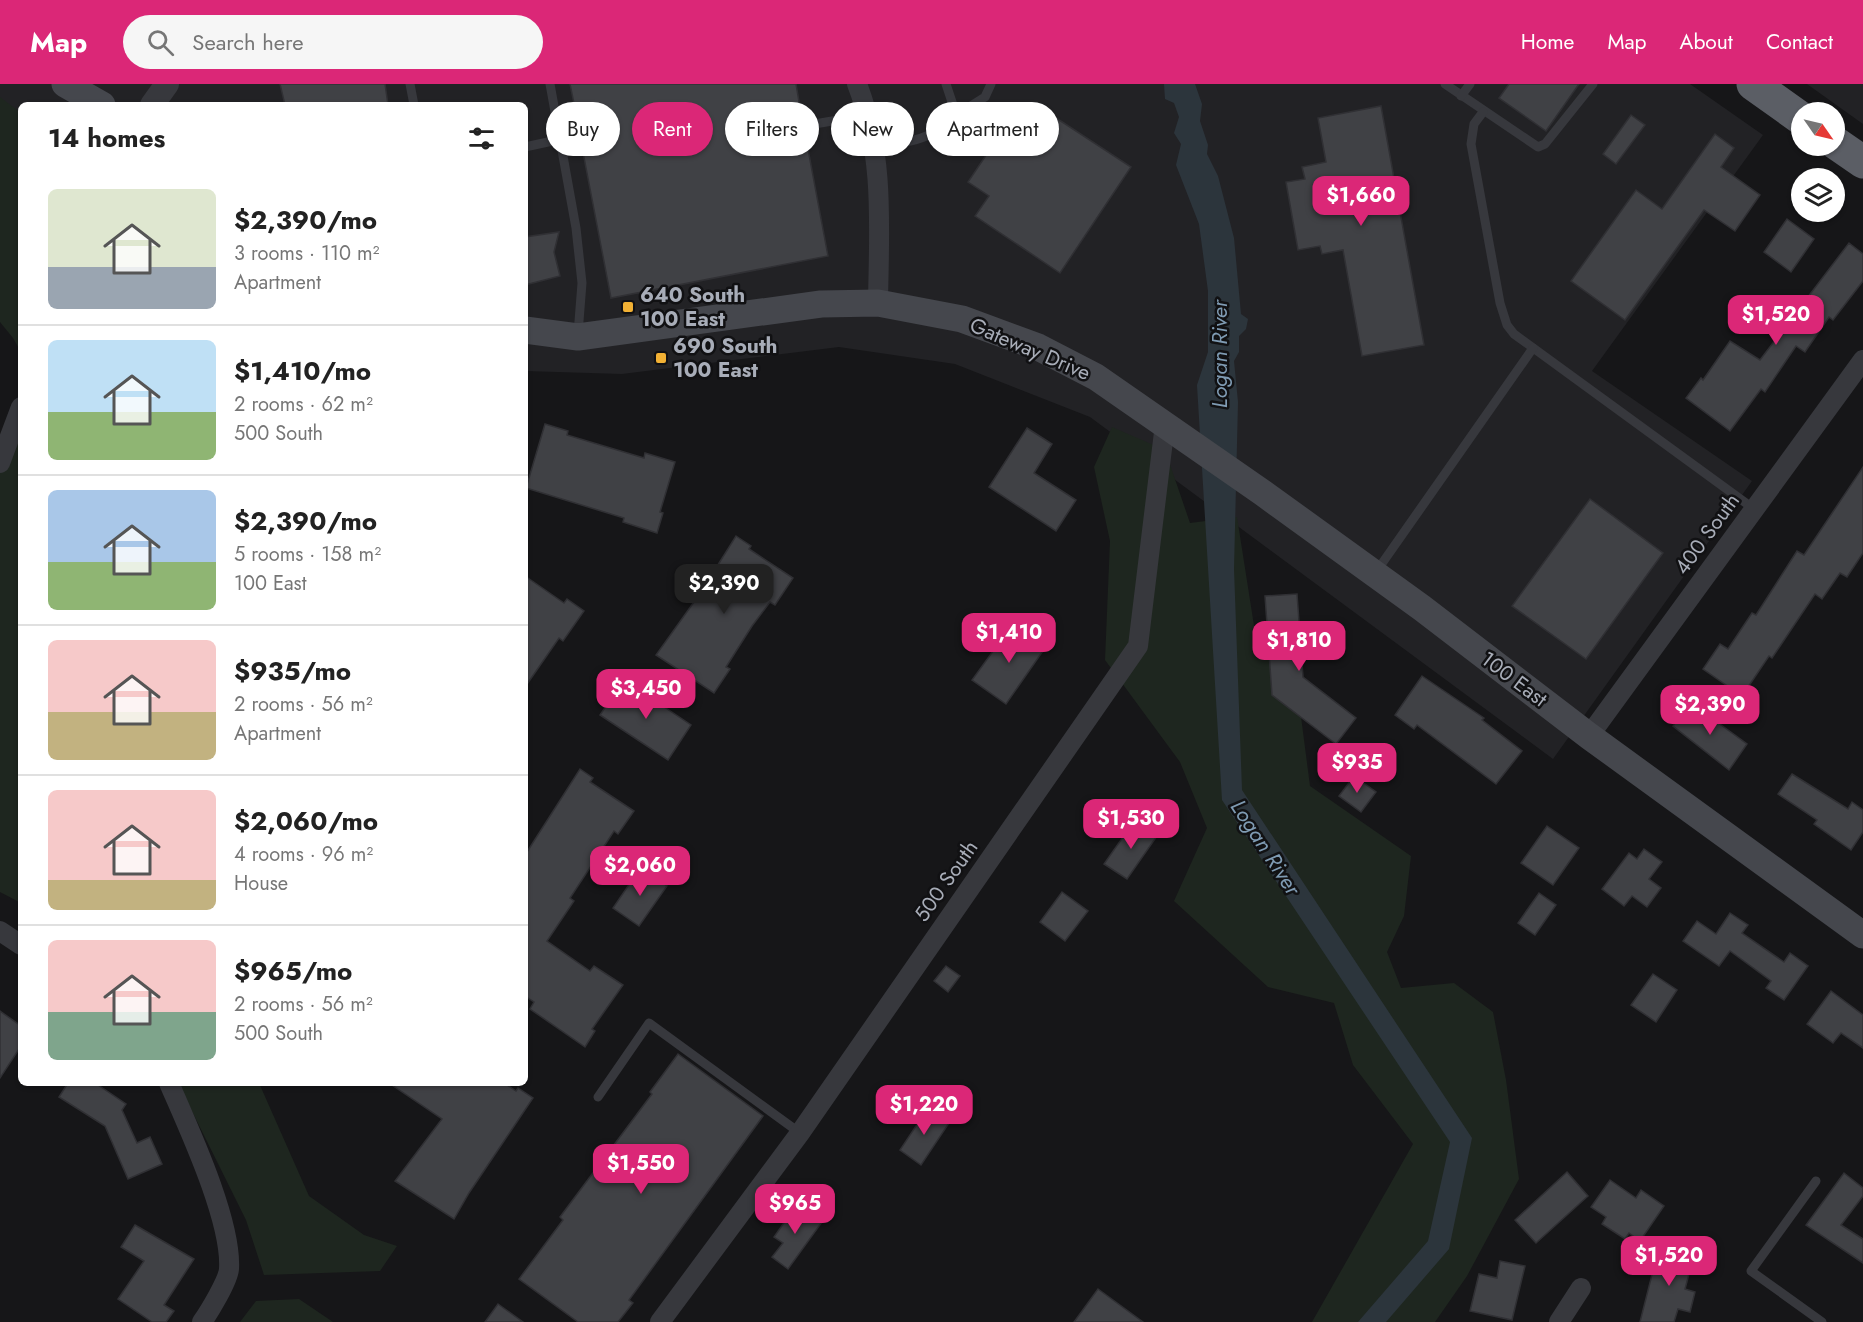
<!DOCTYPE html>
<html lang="en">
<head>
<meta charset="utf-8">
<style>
	body { margin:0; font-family:Jost,sans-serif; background:#f6f6f6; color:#222; height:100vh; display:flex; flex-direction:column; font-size:22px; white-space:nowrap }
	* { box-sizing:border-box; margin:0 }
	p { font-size:20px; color:#767676 }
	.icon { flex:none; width:33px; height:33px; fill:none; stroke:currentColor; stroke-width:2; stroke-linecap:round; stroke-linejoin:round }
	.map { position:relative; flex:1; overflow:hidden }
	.drawer { position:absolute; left:18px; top:18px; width:510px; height:984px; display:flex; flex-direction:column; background:#fff; border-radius:9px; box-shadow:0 2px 4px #0004 }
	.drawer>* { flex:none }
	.banner { position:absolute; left:546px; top:18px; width:570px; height:54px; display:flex; gap:12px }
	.needle { width:39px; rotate:124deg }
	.controls { position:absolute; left:1791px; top:18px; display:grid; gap:12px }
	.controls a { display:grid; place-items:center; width:54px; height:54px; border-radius:50%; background:#fff; box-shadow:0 2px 4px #0004; font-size:30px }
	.price { position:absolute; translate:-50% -51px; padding:0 14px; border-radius:12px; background:#db2777; color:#fff; font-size:20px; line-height:39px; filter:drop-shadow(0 2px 3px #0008) }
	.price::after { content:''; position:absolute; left:50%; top:36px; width:18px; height:14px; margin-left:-9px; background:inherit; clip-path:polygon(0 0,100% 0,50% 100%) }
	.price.on { background:#222; color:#fff }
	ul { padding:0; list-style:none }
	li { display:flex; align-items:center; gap:18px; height:150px; padding:0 30px }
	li+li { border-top:2px solid #e0e0e0 }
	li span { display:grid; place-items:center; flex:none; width:168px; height:120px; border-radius:9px; color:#555 }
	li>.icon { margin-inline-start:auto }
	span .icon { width:72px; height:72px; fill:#fffc; stroke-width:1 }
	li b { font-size:26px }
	h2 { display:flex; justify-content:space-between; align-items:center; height:72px; padding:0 30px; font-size:26px }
	.chip { padding:0 21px; border-radius:27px; background:#fff; box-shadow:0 2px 4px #0004; font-size:21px; line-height:54px }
	.chip.on { background:#db2777; color:#fff }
	header { display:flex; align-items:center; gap:36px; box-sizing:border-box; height:84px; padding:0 30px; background:#db2777; color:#fff }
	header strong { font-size:28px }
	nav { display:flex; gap:33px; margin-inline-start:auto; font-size:21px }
	.search { width:420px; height:54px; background:#f6f6f6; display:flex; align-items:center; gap:15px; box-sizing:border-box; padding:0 21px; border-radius:33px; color:#767676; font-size:22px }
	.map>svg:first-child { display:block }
	.built { fill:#222225 }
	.green { fill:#1e261f }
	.water { fill:#2c353c }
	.building { fill:#404145; stroke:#303034; stroke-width:1.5 }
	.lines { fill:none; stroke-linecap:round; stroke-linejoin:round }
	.service { stroke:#37383d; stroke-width:9 }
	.minor { stroke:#37383d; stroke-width:20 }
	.tertiary { stroke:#37383d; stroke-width:24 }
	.secondary { stroke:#45474d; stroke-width:27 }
	.trunk { stroke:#5b5e65; stroke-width:33 }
	.poi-dot { fill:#f2b134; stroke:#111113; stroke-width:2 }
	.labels { text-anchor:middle; stroke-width:5; stroke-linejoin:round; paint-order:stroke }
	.poi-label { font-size:21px; font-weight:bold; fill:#a8adb8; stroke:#111113; text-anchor:start }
	.street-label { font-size:21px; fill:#a8adb8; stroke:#111113 }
	.water-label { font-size:22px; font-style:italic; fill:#7f9bb3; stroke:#111113 }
</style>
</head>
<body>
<header>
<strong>Map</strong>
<div class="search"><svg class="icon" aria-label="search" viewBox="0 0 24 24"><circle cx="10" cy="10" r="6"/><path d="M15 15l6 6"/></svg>Search here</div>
<nav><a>Home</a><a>Map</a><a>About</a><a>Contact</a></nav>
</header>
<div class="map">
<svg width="1863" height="1238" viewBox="0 0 1863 1238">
	<rect width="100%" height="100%" fill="#161618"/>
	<g class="built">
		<path d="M0 0H1690L1763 51 1592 287 1752 397 1553 675 1090 333 955 280 839 263 622 290 525 287V21H21V30L0 26Z"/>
		<path d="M1807 0H1863V40Z"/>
	</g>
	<g class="green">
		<path d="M0 13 21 29V268L13 254 0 238Z"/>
		<path d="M21 337V819L0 808V376Z"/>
		<path d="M1112 343 1165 366 1190 439 1237 433 1255 548 1300 625 1310 702 1411 772 1404 832 1387 868 1401 904 1454 899 1493 928 1506 996 1519 1095 1467 1192 1435 1238H1312L1413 1060 1353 981 1334 919 1268 903 1174 817 1207 744 1180 678 1105 576 1110 457 1094 383Z"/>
		<path d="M178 999H259L309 1112 364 1151 397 1162 380 1187 264 1191 246 1136Z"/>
		<path d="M299 1215 333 1238H240L256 1217Z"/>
	</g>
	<path class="water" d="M1164 0H1195L1202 20 1200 37 1208 61 1207 70 1218 92 1234 154 1241 230 1248 235 1246 245 1239 252V268L1234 277 1238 318 1234 485 1242 706 1472 1054 1449 1165 1386 1238H1358L1428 1157 1450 1058 1222 716 1197 301 1208 268V207L1199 140 1176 81 1181 60 1174 49 1179 33 1174 19 1165 15Z"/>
	<g class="building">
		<path d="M280 0H385L388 21H285Z"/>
		<path d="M570 0H796L802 35 797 39V44L805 49 828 172 611 214 581 58 587 50 579 44Z"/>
		<path d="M1509 0H1579L1546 47 1499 14Z"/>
		<path d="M1381 22 1424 261 1362 272 1343 166 1322 170 1320 162 1298 166 1286 98 1305 95 1302 83 1326 78 1318 34Z"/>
		<path d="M1047 28 1131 83 1060 189 975 132 989 112 968 98 1011 34 1033 50Z"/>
		<path d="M1631 31 1645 41 1616 80 1603 70Z"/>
		<path d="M1715 50 1734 64 1721 83 1760 111 1735 147 1704 126 1625 236 1571 197 1636 106 1662 125Z"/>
		<path d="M1787 135 1814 155 1791 188 1764 168Z"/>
		<path d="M559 148 554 168 560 192 525 201V153Z"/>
		<path d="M1849 159 1863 170V197L1833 236 1829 233 1805 268 1796 262 1765 308 1761 305 1730 347 1686 314 1701 294 1703 296 1730 257 1760 276Z"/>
		<path d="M545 340 568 347 567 351 644 374 645 369 675 378 660 428 663 429 657 449 623 438 624 434 526 404Z"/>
		<path d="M1027 344 1052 360 1034 389 1076 416 1056 447 989 403Z"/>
		<path d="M1863 383V469L1847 493 1840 489 1822 515 1815 510 1772 574 1769 572 1742 612 1703 585 1720 560 1728 565 1752 529 1756 531 1797 467 1804 471Z"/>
		<path d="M1590 415 1663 469 1586 575 1512 522Z"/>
		<path d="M736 452 751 462 749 465 793 494 775 521 770 518 752 542 726 583 730 585 714 609 656 571 699 511Z"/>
		<path d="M525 492 564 519 567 515 584 527 563 557 559 554 525 603Z"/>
		<path d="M1297 510 1303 593 1356 634 1336 660 1272 611 1265 512Z"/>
		<path d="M1012 541 1045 564 1006 620 972 596Z"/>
		<path d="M1422 592 1484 634 1482 636 1522 667 1496 700 1417 641 1414 645 1395 631Z"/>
		<path d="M624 596 691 641 668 676 600 631Z"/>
		<path d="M1691 619 1747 660 1729 686 1673 642Z"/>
		<path d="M580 685 593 694 590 698 634 727 618 750 614 747 570 814 574 817 547 857 590 887 594 882 623 901 592 945 595 947 585 963 530 925 534 918 525 912V771Z"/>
		<path d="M1792 690 1848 725 1852 718 1863 726V748L1851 766 1814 740 1817 736 1778 710Z"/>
		<path d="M1354 692 1376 708 1361 728 1339 712Z"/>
		<path d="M1135 736 1157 752 1127 795 1104 780Z"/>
		<path d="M1547 742 1579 764 1553 801 1521 779Z"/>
		<path d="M1644 765 1662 778 1649 795 1661 804 1647 823 1632 812 1624 822 1602 805 1629 769 1637 775Z"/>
		<path d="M639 786 646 791 647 788 667 802 639 842 613 824Z"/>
		<path d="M1062 808 1088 827 1065 857 1040 838Z"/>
		<path d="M1539 809 1556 821 1535 851 1518 839Z"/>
		<path d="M1730 829 1748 841 1742 849 1784 878 1790 869 1808 882 1784 916 1766 904 1771 897 1730 867 1719 882 1683 857 1697 837 1716 850Z"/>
		<path d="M946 882 960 892 948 908 934 897Z"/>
		<path d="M1653 890 1677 906 1656 938 1631 921Z"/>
		<path d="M1831 907 1863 931V964L1841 949 1833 959 1807 940Z"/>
		<path d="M0 927 21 942V962L0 994Z"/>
		<path d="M678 970 763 1032 629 1216 633 1219 618 1238H578L519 1195 563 1136 560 1133 652 1010 650 1008Z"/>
		<path d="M68 999H95L126 1020 122 1026 137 1059 150 1053 162 1080 128 1095 105 1042 59 1013Z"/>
		<path d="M389 999H504L516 1007 518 1004 533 1014 469 1109 454 1135 395 1097 442 1035Z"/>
		<path d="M928 1024 949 1039 921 1081 900 1066Z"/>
		<path d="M1567 1088 1588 1112 1536 1159 1515 1136Z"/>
		<path d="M1844 1089 1863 1104V1112L1841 1141 1863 1155V1179L1806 1141Z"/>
		<path d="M1610 1096 1636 1114 1641 1106 1664 1122 1640 1157 1629 1149 1625 1155 1602 1140 1606 1133 1591 1123Z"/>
		<path d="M797 1120 822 1138 788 1185 772 1173 783 1159 774 1153Z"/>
		<path d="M135 1141 194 1175 164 1221 174 1227 166 1238H152L118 1215 144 1177 121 1163Z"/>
		<path d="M1659 1163 1694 1171 1685 1205 1695 1208 1690 1228 1678 1225 1674 1238H1640Z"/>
		<path d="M1500 1177 1525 1182 1512 1236 1470 1227 1479 1190 1497 1194Z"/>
		<path d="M1098 1205 1143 1238H1074Z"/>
		<path d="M498 1220 523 1238H485Z"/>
	</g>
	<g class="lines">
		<g class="service">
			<path d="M410 0 414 21"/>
			<path d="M550 0 576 144 582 199 578 250"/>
			<path d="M1445 0 1538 63 1545 60 1593 0"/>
			<path d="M1461 12 1470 0"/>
			<path d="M1483 28 1474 40 1471 60 1500 219 1507 241 1514 250 1754 425"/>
			<path d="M947 37 985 13 991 0"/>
			<path d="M803 42 867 31"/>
			<path d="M875 62C912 56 937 60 953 21L946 0"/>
			<path d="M525 63 580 51"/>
			<path d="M1376 488 1533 264"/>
			<path d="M598 1013 649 939 800 1049"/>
			<path d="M1816 1097 1751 1187 1822 1238"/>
		</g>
		<g class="minor">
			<path d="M857 0C885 72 879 144 878 219"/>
			<path d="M0 379 21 323"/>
			<path d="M1589 652 1863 276"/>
			<path d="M0 847 21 861"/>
			<path d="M169 999C189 1045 232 1137 229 1185 228 1197 209 1228 202 1238"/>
			<path d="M660 1238 800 1049 1138 562 1165 340"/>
			<path d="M1559 1238 1581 1204"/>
		</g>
		<path class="tertiary" d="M152 21 167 0"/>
		<g class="secondary">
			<path d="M65 0 102 21"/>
			<path d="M525 246 578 253 821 220 878 219 962 235 1038 263 1096 293 1263 409 1422 524 1589 652 1863 851"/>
		</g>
		<g class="trunk">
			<path d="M1753 0 1802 35"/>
			<path d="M1834 58 1863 78"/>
		</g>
	</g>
	<g class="poi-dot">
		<rect x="622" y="217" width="12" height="12" rx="3"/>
		<rect x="655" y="268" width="12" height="12" rx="3"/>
	</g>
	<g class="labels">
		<g class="poi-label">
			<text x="640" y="218">640 South<tspan x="640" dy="24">100 East</tspan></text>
			<text x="673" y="269">690 South<tspan x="673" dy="24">100 East</tspan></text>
		</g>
		<g class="street-label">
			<text transform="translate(1030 265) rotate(23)" y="7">Gateway Drive</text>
			<text transform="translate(1707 450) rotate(-54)" y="7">400 South</text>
			<text transform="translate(1514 595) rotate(37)" y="7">100 East</text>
			<text transform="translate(946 797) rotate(-55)" y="7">500 South</text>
		</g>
		<g class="water-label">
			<text transform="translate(1219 270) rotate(-90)" y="8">Logan River</text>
			<text transform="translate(1266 763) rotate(57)" y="8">Logan River</text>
		</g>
	</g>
</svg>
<div class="controls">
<a><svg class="needle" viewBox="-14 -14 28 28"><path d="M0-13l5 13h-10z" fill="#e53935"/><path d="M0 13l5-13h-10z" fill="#767676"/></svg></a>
<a><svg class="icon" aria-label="layers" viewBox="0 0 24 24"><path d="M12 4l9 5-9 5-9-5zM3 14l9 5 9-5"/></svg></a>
</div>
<b class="price" style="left:1361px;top:143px">$1,660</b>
<b class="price" style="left:1776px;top:262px">$1,520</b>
<b class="price on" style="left:724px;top:531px">$2,390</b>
<b class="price" style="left:1009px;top:580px">$1,410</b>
<b class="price" style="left:1299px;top:588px">$1,810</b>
<b class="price" style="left:646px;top:636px">$3,450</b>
<b class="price" style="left:1710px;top:652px">$2,390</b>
<b class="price" style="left:1357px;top:710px">$935</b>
<b class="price" style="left:1131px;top:766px">$1,530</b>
<b class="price" style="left:640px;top:813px">$2,060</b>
<b class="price" style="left:924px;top:1052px">$1,220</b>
<b class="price" style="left:641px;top:1111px">$1,550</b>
<b class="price" style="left:795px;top:1151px">$965</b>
<b class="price" style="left:1669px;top:1203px">$1,520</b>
<div class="banner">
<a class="chip">Buy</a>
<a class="chip on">Rent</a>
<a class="chip">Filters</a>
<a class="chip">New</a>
<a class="chip">Apartment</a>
</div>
<section class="drawer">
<h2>14 homes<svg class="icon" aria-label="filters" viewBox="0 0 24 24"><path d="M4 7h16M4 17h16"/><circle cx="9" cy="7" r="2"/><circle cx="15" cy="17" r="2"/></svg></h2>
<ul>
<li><span style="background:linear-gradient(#dfe7d0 65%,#9aa5b1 0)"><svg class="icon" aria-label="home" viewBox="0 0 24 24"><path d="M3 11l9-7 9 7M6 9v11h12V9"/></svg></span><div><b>$2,390/mo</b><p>3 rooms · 110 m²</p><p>Apartment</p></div></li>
<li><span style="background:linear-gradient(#bfe0f5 60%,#8fb573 0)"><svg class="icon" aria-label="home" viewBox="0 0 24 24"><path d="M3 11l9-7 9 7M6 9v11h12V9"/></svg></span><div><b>$1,410/mo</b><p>2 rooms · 62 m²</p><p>500 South</p></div></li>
<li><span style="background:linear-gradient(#a9c7e8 60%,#8fb573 0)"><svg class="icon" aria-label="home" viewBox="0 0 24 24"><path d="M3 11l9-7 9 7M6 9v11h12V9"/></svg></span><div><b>$2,390/mo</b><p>5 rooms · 158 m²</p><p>100 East</p></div></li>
<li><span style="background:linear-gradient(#f6c9c9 60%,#c2b280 0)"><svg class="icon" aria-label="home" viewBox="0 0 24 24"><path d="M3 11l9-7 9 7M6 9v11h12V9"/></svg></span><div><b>$935/mo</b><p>2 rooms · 56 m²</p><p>Apartment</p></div></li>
<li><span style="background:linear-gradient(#f6c9c9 75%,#c2b280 0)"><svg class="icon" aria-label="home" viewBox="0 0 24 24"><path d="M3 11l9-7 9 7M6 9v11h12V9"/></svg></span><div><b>$2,060/mo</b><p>4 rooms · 96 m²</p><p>House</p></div></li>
<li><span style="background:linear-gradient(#f6c9c9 60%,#7fa58c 0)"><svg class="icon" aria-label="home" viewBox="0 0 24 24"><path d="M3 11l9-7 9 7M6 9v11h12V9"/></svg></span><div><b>$965/mo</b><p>2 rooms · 56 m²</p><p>500 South</p></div></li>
</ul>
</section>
</div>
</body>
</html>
